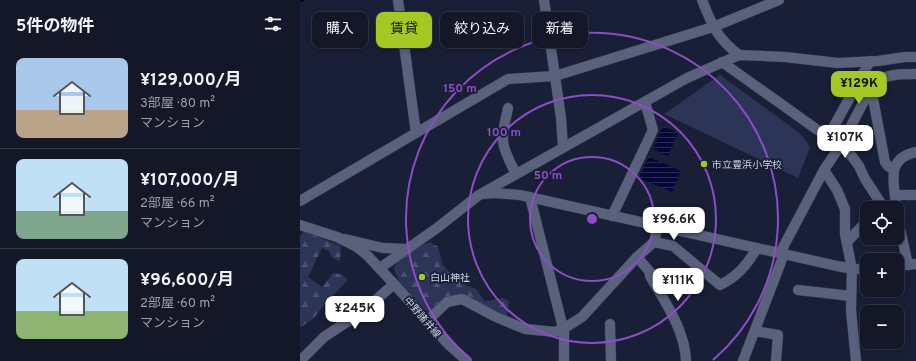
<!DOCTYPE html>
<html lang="ja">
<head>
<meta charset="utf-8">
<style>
	body { margin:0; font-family:Overpass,"Noto Sans JP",sans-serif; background:#1c2030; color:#f1f3f6; height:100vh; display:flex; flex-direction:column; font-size:15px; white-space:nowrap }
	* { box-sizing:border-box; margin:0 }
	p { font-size:13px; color:#9d9fa8 }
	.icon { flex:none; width:22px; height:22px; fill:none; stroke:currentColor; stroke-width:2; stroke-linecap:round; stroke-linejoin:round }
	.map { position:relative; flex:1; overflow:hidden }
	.drawer { display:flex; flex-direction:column; background:#131728; width:300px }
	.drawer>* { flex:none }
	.hud { position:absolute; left:12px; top:12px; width:380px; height:36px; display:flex; gap:8px }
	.tools { position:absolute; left:560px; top:201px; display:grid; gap:8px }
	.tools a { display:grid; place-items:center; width:44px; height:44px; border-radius:8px; background:#131728; box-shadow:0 2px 6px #0003,0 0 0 1px #323645; font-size:20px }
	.price { position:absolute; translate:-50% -34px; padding:0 9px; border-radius:8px; background:#fff; color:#222; font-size:13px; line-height:26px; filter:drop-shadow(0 1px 2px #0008) }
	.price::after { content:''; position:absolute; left:50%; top:24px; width:12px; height:9px; margin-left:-6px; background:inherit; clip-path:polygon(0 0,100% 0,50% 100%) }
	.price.current { background:#a4c824; color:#111 }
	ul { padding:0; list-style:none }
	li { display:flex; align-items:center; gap:12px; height:100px; padding:0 16px }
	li+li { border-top:1px solid #323645 }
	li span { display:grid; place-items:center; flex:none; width:112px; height:80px; border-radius:8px; color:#555 }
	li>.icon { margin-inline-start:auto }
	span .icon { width:48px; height:48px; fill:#fffc; stroke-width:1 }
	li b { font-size:17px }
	h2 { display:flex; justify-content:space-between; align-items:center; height:48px; padding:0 16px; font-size:17px }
	.pill { padding:0 14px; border-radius:8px; background:#131728; box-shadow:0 2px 6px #0003,0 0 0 1px #323645; font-size:14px; line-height:36px }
	.pill.current { background:#a4c824; color:#111 }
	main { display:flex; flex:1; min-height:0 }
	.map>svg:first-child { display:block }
	.forest { fill:url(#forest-firs) }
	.garden { fill:#2c3558 }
	.water { fill:url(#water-rules) }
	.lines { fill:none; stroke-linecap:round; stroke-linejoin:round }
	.stream { stroke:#060637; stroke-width:2.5 }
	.minor-casing { stroke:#35394d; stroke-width:11 }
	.secondary-casing { stroke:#35394d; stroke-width:11 }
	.minor { stroke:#59617d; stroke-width:10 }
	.secondary { stroke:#59617d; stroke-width:10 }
	.ring { fill:none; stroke:#8c4dc6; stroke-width:2 }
	.poi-dot { fill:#a4c824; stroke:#191f36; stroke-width:1.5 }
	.labels { text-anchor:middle; stroke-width:3.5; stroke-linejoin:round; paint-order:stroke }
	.poi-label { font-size:10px; fill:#ced3e3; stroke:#191f36; text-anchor:start }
	.street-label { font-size:10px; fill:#ced3e3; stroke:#191f36 }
	.centre { fill:#8c4dc6; stroke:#191f36; stroke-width:2 }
	.ring-label { font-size:12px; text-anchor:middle; font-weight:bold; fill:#8c4dc6; stroke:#191f36; stroke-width:3.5; stroke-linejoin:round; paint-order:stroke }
</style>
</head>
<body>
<main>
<section class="drawer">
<h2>5件の物件<svg class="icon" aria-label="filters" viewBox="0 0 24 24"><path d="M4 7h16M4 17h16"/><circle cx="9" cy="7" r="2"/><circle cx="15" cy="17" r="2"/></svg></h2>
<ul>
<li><span style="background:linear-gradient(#a9c7e8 65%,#b9a48a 0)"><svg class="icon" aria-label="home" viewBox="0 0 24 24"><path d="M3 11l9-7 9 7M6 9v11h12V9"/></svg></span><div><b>¥129,000/月</b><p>3部屋 · 80 m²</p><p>マンション</p></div></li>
<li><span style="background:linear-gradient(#bfe0f5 65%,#7fa58c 0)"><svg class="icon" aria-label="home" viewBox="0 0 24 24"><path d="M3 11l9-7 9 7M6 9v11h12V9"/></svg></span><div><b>¥107,000/月</b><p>2部屋 · 66 m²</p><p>マンション</p></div></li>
<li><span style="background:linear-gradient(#bfe0f5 65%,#8fb573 0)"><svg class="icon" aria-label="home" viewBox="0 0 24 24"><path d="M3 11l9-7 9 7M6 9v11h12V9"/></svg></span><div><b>¥96,600/月</b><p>2部屋 · 60 m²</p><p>マンション</p></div></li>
</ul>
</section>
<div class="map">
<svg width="616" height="361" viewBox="0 0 616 361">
	<defs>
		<pattern id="forest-firs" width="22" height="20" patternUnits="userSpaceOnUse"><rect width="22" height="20" fill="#2c3558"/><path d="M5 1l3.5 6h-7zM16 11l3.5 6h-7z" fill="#495170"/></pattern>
		<pattern id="water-rules" width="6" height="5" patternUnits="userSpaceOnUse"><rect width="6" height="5" fill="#060637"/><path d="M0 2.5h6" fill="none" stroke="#292954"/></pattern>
	</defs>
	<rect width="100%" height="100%" fill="#191f36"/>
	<g class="forest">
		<path d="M4 231 41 246 40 262 32 257 29 251 22 248 8 277 22 287 33 273 41 274 48 280 23 306 14 318 1 327 0 326V236Z"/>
		<path d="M130 242 138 247 143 265 151 274 165 285 176 289 185 301 203 298 209 301 207 316 162 299 134 315 109 301 94 270 100 254Z"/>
	</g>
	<path class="garden" d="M420 75 501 134 510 147 498 178 364 114Z"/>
	<g class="water">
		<path d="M363 126 378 133 368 156 353 149Z"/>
		<path d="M349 157 381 171 372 192 339 178Z"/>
	</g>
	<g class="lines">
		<path class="stream" d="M0 1 3 0"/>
		<defs>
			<g id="minor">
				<path d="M98 0 116 133"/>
				<path d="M244 0 261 118 263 147"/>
				<path d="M402 0C412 25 417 38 439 55"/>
				<path d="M422 62 540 146"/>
				<path d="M571 88 585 162 588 166 593 169"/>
				<path d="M208 108C206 119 202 130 203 141 204 152 211 164 216 174"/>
				<path d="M528 137 570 61"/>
				<path d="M542 143 559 166 565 179 582 205"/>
				<path d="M524 170 537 190 545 209V234L552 269 551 310 556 361"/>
				<path d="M183 194 194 193 220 195 537 266 554 269H567"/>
				<path d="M595 195H616"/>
				<path d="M230 197 264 332V361"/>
				<path d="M0 201 208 79 255 76 413 27 479 0"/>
				<path d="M596 208C595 183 584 159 616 152"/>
				<path d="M312 216 353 130 345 102"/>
				<path d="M597 218 601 233 608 265"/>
				<path d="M45 239 83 248 108 249"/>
				<path d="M354 242 373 246 420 285C438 276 447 265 457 248"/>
				<path d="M547 242 567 221"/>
				<path d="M480 253 524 170 542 143 574 82C587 74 601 74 616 74"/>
				<path d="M337 257 350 272V276C365 302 385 330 386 361"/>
				<path d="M597 266 616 264"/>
				<path d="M80 268 137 228 179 195 387 78 439 55 485 57 538 63 578 61 605 57H616"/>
				<path d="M498 290 551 296"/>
				<path d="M127 321 147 302 162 299 196 317 225 329 255 332 263 329 282 317 337 257 354 242 358 226"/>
				<path d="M310 324 311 361"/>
				<path d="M455 331 478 335 476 361"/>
				<path d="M0 361 24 337 62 312 94 284"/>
				<path d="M443 361 484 254"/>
			</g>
			<path id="secondary" d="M0 225 37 237 57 247 67 255 94 284 147 343 167 361"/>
		</defs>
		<use href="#minor" class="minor-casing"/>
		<use href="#secondary" class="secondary-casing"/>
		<use href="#minor" class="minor"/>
		<use href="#secondary" class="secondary"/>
	</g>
	<g class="ring">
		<circle cx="292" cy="219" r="62"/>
		<circle cx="292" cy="219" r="124"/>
		<path d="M171 360A186 186 0 1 1 413 360"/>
	</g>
	<g class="poi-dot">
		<circle cx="404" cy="164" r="4"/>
		<circle cx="122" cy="277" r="4"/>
	</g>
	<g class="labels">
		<g class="poi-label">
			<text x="412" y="168">市立豊浜小学校</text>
			<text x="130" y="281">白山神社</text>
		</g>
		<g class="street-label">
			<text transform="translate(123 317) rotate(49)" y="4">中野諸井線</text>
		</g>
	</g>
	<circle cx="292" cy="219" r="6" class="centre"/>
	<g class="ring-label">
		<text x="160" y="92">150 m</text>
		<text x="204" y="136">100 m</text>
		<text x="248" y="179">50 m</text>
	</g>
</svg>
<div class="tools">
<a><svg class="icon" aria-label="locate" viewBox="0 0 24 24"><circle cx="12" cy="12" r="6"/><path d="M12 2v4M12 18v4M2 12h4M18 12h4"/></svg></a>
<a>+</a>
<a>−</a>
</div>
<b class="price current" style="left:559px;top:105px">¥129K</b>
<b class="price" style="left:545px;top:159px">¥107K</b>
<b class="price" style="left:374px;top:241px">¥96.6K</b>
<b class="price" style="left:378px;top:302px">¥111K</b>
<b class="price" style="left:55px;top:330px">¥245K</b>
<div class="hud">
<a class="pill">購入</a>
<a class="pill current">賃貸</a>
<a class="pill">絞り込み</a>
<a class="pill">新着</a>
</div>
</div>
</main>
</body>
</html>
